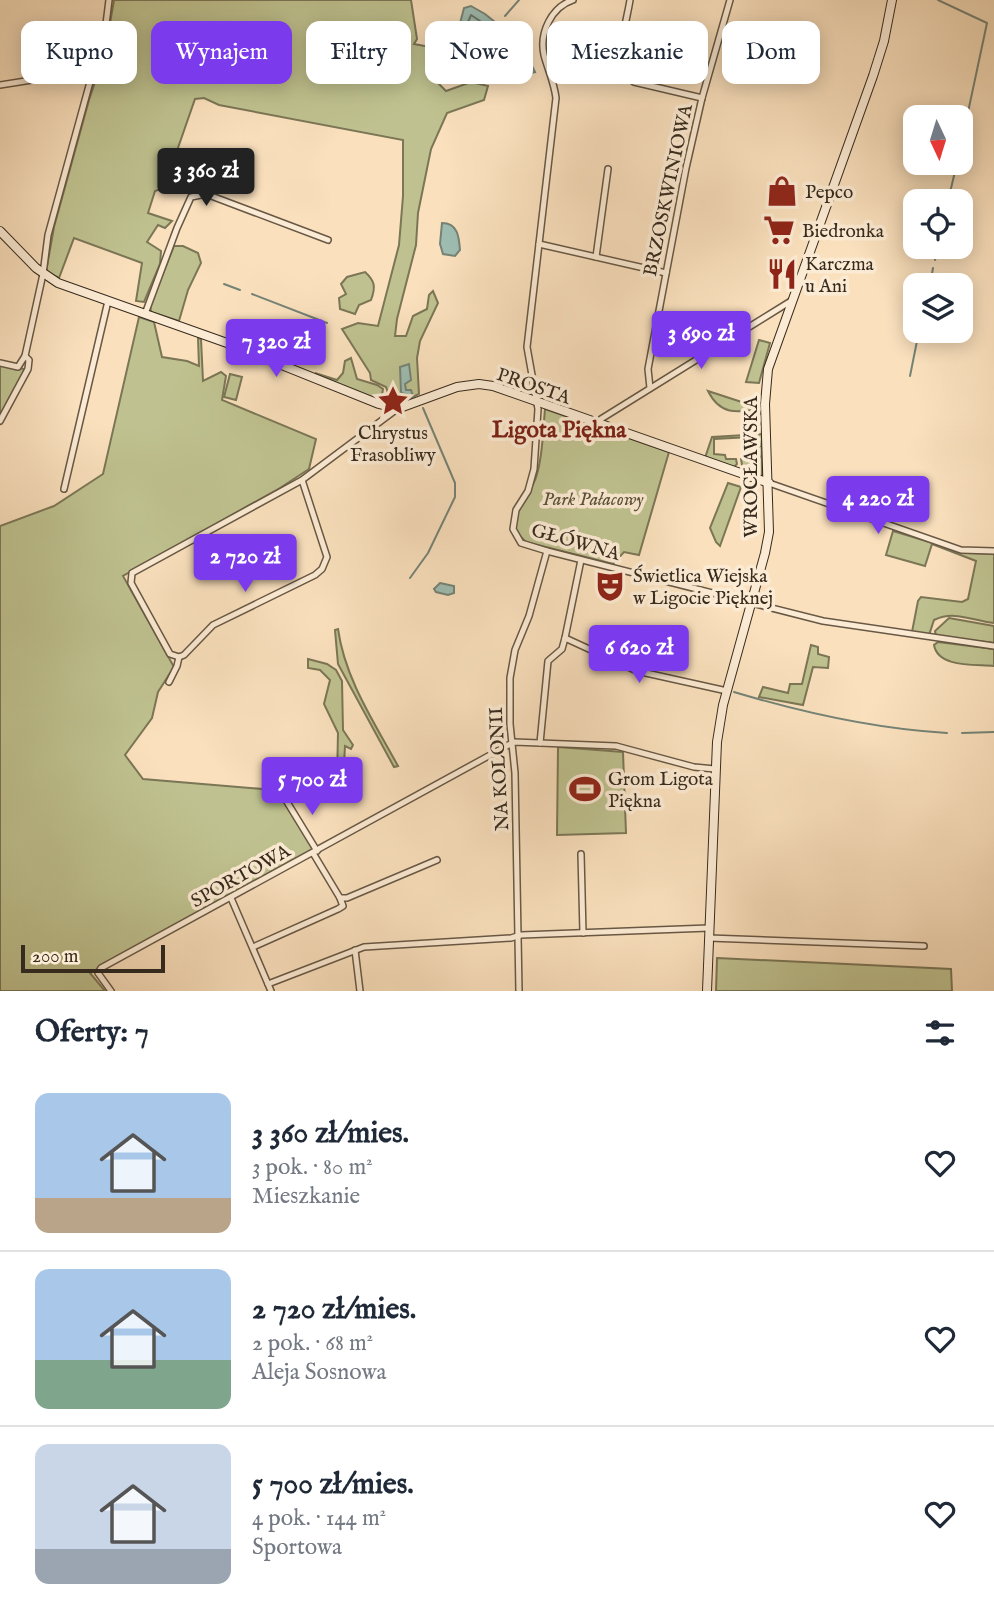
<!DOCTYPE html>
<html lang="pl">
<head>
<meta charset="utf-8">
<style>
	body { margin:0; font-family:"IM FELL English",serif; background:#f2f2f3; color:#1f2937; height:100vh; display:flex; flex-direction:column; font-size:26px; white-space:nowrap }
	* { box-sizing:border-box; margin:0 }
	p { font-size:23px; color:#747a83 }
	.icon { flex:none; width:38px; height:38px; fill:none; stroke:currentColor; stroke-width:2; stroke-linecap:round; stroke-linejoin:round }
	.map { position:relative; height:991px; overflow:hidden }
	.side { display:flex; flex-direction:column; background:#fff; flex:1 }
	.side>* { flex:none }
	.top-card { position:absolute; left:21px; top:21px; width:952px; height:63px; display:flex; gap:14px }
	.needle { width:46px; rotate:176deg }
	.fabs { position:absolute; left:903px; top:105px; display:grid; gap:14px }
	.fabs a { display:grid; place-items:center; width:70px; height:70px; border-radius:14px; background:#fff; box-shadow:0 4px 18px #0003; font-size:35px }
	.scale { position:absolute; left:21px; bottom:18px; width:144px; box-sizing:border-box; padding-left:7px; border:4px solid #372b1d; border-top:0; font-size:19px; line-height:24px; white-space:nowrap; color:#372b1d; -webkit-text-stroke:5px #fcebd4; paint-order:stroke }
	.price { position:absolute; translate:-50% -60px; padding:0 16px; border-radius:7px; background:#7c3aed; color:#fff; font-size:23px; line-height:46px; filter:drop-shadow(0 2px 4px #0008) }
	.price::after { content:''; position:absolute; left:50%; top:42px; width:21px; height:16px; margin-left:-10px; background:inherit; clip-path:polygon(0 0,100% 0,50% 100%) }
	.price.selected { background:#222; color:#fff }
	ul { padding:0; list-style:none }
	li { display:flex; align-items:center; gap:21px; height:175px; padding:0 35px }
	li+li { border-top:2px solid #e0e1e3 }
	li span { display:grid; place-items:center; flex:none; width:196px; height:140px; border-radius:14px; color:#555 }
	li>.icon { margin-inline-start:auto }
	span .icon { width:84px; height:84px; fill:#fffc; stroke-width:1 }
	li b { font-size:30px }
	h2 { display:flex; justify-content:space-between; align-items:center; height:84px; padding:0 35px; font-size:30px }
	.chip { padding:0 24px; border-radius:14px; background:#fff; box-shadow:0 4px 18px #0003; font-size:24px; line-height:63px }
	.chip.selected { background:#7c3aed; color:#fff }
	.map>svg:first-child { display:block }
	.green { fill:#bfc290; stroke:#7b7656; stroke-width:2 }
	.water { fill:#9ebdb2; stroke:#758376; stroke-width:2 }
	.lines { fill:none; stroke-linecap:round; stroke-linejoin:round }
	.shore { stroke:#6a7468; stroke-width:2 }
	.stream { stroke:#758376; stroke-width:2 }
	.street-casing { stroke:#685845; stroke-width:8 }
	.secondary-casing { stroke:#372b1d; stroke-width:10 }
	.street { stroke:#fcebd4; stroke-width:5 }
	.secondary { stroke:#fcebd4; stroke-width:8 }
	.labels { text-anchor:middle; stroke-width:7; stroke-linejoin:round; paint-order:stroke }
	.street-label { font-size:19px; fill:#372b1d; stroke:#fcebd4 }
	.poi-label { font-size:19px; fill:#372b1d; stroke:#fcebd4; text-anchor:start }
	.park-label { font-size:19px; font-style:italic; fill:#59513a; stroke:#fcebd4 }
	.quarter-label { font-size:23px; font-weight:bold; fill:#7a1f14; stroke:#fcebd4 }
</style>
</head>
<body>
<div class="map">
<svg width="994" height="991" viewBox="0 0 994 991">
	<rect width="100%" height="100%" fill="#fae0bd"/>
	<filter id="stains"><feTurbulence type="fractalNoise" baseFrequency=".00286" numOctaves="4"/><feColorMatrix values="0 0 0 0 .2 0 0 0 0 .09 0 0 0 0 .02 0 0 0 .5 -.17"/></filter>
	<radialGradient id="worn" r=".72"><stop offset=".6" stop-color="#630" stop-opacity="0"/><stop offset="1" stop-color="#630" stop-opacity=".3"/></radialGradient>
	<g class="green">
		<path d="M114 0H411L417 39 414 44 441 49 434 79 446 91 471 82 488 86 484 100 447 113 431 149 418 213 416 245 397 319 395 336H406L413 316 427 309 429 295 433 291 438 303 420 341 417 358 419 394 405 401 391 402 386 387 371 380 370 373 342 329 358 323 378 326 399 245 403 196V140L219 105 204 98 195 99 164 188 155 191 148 213 172 221 165 228 158 225 147 242 161 251 160 264 144 302 136 301 142 263 74 238 59 278 46 272 54 227 89 100 105 52Z"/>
		<path d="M174 246H183L198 253 201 263 188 290 179 321 151 312 150 306Z"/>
		<path d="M365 272C375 281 376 287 371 300L359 305 355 314 340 309 339 298 346 294 341 284 347 277Z"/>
		<path d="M139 317 154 322 162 357 187 361 199 366 198 338 201 339 203 381 221 372 226 376 222 400 316 439 309 469 280 488 123 576 174 667 158 692 152 718 125 755 143 779 274 790 283 800 314 850 90 973 105 991H0V526L54 506 103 474Z"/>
		<path d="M759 340 770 343 759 383 746 382Z"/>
		<path d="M351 358 357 379 377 385 383 389 381 401 347 388 315 373 337 380 343 373 345 361Z"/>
		<path d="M0 364 24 369 23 376 0 420Z"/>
		<path d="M230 374 242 377 236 400 224 397Z"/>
		<path d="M708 391 760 408V409C736 413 720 415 708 391Z"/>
		<path d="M545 409 669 452 639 555 624 552 613 564 526 542C521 537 515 532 515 524 515 505 533 492 537 474 543 454 543 430 545 409Z"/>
		<path d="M762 434V444H755V442H752L751 437 714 439V454L725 455 726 459H736L737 464 733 468 705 458 712 437Z"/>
		<path d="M759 446H762V477L743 471 741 459 760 457Z"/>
		<path d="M728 483 741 487 720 546 716 542 710 528Z"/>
		<path d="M893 531 956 550 994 552V623C972 621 955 610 934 620L929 635 912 632 918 601 921 597 962 602 968 599 976 561 932 544 925 566 886 555Z"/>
		<path d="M949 618 994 626V643L936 636 935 631Z"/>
		<path d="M338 629C345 679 374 722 398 766L394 767 338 664 335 630Z"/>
		<path d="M938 642 994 649V666C975 664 938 668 934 645Z"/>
		<path d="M811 645 818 647V654L829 657 828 668 813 667 803 705 759 697 763 687 788 693 790 684H802Z"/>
		<path d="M308 659 327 664 336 670 342 681 343 730 353 745 351 749 345 746 344 764 348 769 353 767 354 775 342 782 337 779 338 733 324 704 330 680 320 670 308 668Z"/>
		<path d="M558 747 623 752 626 833 557 835Z"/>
		<path d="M717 958 951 969 952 991H716Z"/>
	</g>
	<g class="water">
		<path d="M471 6 485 14 526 47V52L519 57 481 63 460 79 445 80 436 76 458 31 464 8Z"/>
		<path d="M529 60 535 72 528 74H514L512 80H477L476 77 505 65Z"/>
		<path d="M442 223C458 223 459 237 460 250L455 256 443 254 440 244Z"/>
		<path d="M409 364 411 380 405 384 406 390H411L413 396 401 393 400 367Z"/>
		<path d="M440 583 454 586V593L448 595 436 592 434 589Z"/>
	</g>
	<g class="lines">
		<path class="shore" d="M471 15 507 39 513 48 479 56 457 72H451L449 68Z"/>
		<g class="stream">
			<path d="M938 0 987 23 961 145"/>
			<path d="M505 16 519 0"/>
			<path d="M948 201 957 163"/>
			<path d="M935 260 938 247"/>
			<path d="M224 284 240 290"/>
			<path d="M930 285 933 268"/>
			<path d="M252 294 327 323"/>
			<path d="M910 376 919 331"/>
			<path d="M946 548 958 552"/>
			<path d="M971 553 994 554"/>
			<path d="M410 578 428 553 455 497V483L423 408"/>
			<path d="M734 692C804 713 874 729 947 733"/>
			<path d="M962 733 994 732"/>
		</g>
		<defs>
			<g id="street">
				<path d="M573 0C552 7 539 32 544 55 548 70 554 82 556 98L527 347 538 409 534 469 528 491 516 510 513 529 521 543 547 551 823 621 994 646"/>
				<path d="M630 0C627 21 611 68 634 82L702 98"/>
				<path d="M0 85 95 70"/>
				<path d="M539 244 666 273"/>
				<path d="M596 257 608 169"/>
				<path d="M145 314 177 228 191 197 206 194 328 240"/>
				<path d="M0 363 18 367 25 356"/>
				<path d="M650 388 648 369 686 168 702 98 730 0"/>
				<path d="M0 421 28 369 29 360 25 356 43 274 48 235 90 82 103 48 109 0"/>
				<path d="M597 424 601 419 791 301"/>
				<path d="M302 480 327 557 322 569 315 575 213 625 184 655 179 657 170 654 131 583 132 573 302 480 397 409"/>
				<path d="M769 483 961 550 994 551"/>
				<path d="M64 489 108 301"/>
				<path d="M565 638 637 671 727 691"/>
				<path d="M169 682 177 666 179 657"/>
				<path d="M540 743 548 661 562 649 565 638 581 560"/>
				<path d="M284 797 317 851"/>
				<path d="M313 853 340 898"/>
				<path d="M581 854 583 933"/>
				<path d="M231 898 271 991"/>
				<path d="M709 938 924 946"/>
				<path d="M253 947 338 909 343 906 340 898H347L437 860"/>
				<path d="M355 950 360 991"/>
				<path d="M268 984 364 947 511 938 521 935 709 928"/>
				<path d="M111 991 98 973 101 968 514 742 616 746 694 767 715 769"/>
				<path d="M519 991 515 773 510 724V678L515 650 529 616 547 551"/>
			</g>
			<g id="secondary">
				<path d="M0 231 36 268 58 283 227 343 379 404 397 409 457 387 479 384 493 386 769 483"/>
				<path d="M707 991 717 742 723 705 765 553 769 532 765 404 768 369 873 76 884 41 892 0"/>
			</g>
		</defs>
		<use href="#street" class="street-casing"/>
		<use href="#secondary" class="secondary-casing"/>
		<use href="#street" class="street"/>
		<use href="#secondary" class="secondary"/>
	</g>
	<defs>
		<symbol id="shop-bare" viewBox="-9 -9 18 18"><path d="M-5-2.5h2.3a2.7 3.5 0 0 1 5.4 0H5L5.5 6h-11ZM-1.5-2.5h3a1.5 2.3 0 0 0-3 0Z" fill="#8f2418" stroke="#fcebd4" stroke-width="2.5" paint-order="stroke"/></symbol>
		<symbol id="supermarket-bare" viewBox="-9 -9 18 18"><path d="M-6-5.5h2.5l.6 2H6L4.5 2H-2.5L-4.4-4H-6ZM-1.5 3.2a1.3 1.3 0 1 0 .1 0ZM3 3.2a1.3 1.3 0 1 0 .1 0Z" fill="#8f2418" stroke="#fcebd4" stroke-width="2.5" paint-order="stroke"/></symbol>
		<symbol id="restaurant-bare" viewBox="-9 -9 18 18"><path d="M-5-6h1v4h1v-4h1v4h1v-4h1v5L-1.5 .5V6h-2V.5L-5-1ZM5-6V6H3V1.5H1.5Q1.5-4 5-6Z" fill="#8f2418" stroke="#fcebd4" stroke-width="2.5" paint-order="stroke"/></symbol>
		<symbol id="sight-bare" viewBox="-9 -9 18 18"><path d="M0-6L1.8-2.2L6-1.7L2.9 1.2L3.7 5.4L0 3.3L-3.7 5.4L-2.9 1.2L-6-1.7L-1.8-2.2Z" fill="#8f2418" stroke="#fcebd4" stroke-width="2.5" paint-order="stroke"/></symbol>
		<symbol id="theatre-bare" viewBox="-9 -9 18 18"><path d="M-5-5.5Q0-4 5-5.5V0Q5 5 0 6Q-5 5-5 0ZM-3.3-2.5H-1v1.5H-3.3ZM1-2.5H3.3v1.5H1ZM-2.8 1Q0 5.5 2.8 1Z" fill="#8f2418" stroke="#fcebd4" stroke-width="2.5" paint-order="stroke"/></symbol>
		<symbol id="stadium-bare" viewBox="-9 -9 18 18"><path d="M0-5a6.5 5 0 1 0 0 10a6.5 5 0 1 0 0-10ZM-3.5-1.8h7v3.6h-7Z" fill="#8f2418" stroke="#fcebd4" stroke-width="2.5" paint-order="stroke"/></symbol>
	</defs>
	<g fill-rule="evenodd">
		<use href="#shop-bare" x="760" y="169" width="44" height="44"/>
		<use href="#supermarket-bare" x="757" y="208" width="44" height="44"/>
		<use href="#restaurant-bare" x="760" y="252" width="44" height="44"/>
		<use href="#sight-bare" x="371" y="379" width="44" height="44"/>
		<use href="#theatre-bare" x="588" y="564" width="44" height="44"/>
		<use href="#stadium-bare" x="563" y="767" width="44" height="44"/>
	</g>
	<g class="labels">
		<g class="street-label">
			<text transform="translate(667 190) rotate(-78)" y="7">BRZOSKWINIOWA</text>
			<text transform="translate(534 385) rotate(19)" y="7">PROSTA</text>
			<text transform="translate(750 467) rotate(-90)" y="7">WROCŁAWSKA</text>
			<text transform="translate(576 541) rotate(16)" y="7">GŁÓWNA</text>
			<text transform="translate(498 769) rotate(-93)" y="7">NA KOLONII</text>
			<text transform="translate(240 875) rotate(-29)" y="7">SPORTOWA</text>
		</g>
		<g class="poi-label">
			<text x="805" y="198">Pepco</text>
			<text x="802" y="237">Biedronka</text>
			<text x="805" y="270">Karczma<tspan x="805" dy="22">u Ani</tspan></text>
			<text x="393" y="439" text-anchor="middle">Chrystus<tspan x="393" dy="22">Frasobliwy</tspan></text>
			<text x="633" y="582">Świetlica Wiejska<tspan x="633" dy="22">w Ligocie Pięknej</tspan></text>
			<text x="608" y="785">Grom Ligota<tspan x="608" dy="22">Piękna</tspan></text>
		</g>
		<g class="park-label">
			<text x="593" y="505">Park Pałacowy</text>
		</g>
		<g class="quarter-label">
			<text x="559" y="437">Ligota Piękna</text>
		</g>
	</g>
	<rect width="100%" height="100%" filter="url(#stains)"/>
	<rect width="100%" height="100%" fill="url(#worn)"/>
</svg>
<div class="fabs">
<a><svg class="needle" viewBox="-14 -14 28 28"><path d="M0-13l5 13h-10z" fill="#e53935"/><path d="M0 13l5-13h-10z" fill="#747a83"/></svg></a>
<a><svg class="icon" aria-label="locate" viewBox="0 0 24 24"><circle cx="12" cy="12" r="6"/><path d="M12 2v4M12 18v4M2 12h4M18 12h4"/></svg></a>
<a><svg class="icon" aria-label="layers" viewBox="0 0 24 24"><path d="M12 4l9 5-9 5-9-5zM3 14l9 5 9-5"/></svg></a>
</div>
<div class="scale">200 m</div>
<b class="price selected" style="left:206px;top:208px">3 360 zł</b>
<b class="price" style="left:701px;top:371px">3 690 zł</b>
<b class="price" style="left:276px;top:379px">7 320 zł</b>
<b class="price" style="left:878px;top:536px">4 220 zł</b>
<b class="price" style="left:245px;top:594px">2 720 zł</b>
<b class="price" style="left:639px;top:685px">6 620 zł</b>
<b class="price" style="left:312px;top:817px">5 700 zł</b>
<div class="top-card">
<a class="chip">Kupno</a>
<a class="chip selected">Wynajem</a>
<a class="chip">Filtry</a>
<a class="chip">Nowe</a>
<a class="chip">Mieszkanie</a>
<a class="chip">Dom</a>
</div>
</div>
<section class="side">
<h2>Oferty: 7<svg class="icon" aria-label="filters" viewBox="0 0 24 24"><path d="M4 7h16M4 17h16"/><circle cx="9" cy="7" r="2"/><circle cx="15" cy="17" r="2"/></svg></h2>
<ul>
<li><span style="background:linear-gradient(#a9c7e8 75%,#b9a48a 0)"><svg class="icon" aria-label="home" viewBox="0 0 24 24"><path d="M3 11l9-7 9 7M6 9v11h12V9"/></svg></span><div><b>3 360 zł/mies.</b><p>3 pok. · 80 m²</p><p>Mieszkanie</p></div><svg class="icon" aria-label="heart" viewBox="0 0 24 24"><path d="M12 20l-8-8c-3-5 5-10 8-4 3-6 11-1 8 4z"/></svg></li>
<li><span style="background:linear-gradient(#a9c7e8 65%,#7fa58c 0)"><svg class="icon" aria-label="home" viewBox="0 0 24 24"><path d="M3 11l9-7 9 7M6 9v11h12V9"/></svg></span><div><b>2 720 zł/mies.</b><p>2 pok. · 68 m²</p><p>Aleja Sosnowa</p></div><svg class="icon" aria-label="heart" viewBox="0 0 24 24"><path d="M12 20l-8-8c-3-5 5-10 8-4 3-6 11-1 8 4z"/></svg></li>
<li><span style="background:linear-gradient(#c9d6e8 75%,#9aa5b1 0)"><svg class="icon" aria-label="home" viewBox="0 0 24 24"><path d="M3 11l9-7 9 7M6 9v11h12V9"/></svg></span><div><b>5 700 zł/mies.</b><p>4 pok. · 144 m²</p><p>Sportowa</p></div><svg class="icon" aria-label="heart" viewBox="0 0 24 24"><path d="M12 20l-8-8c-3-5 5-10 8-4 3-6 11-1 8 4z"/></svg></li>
</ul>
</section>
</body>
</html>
